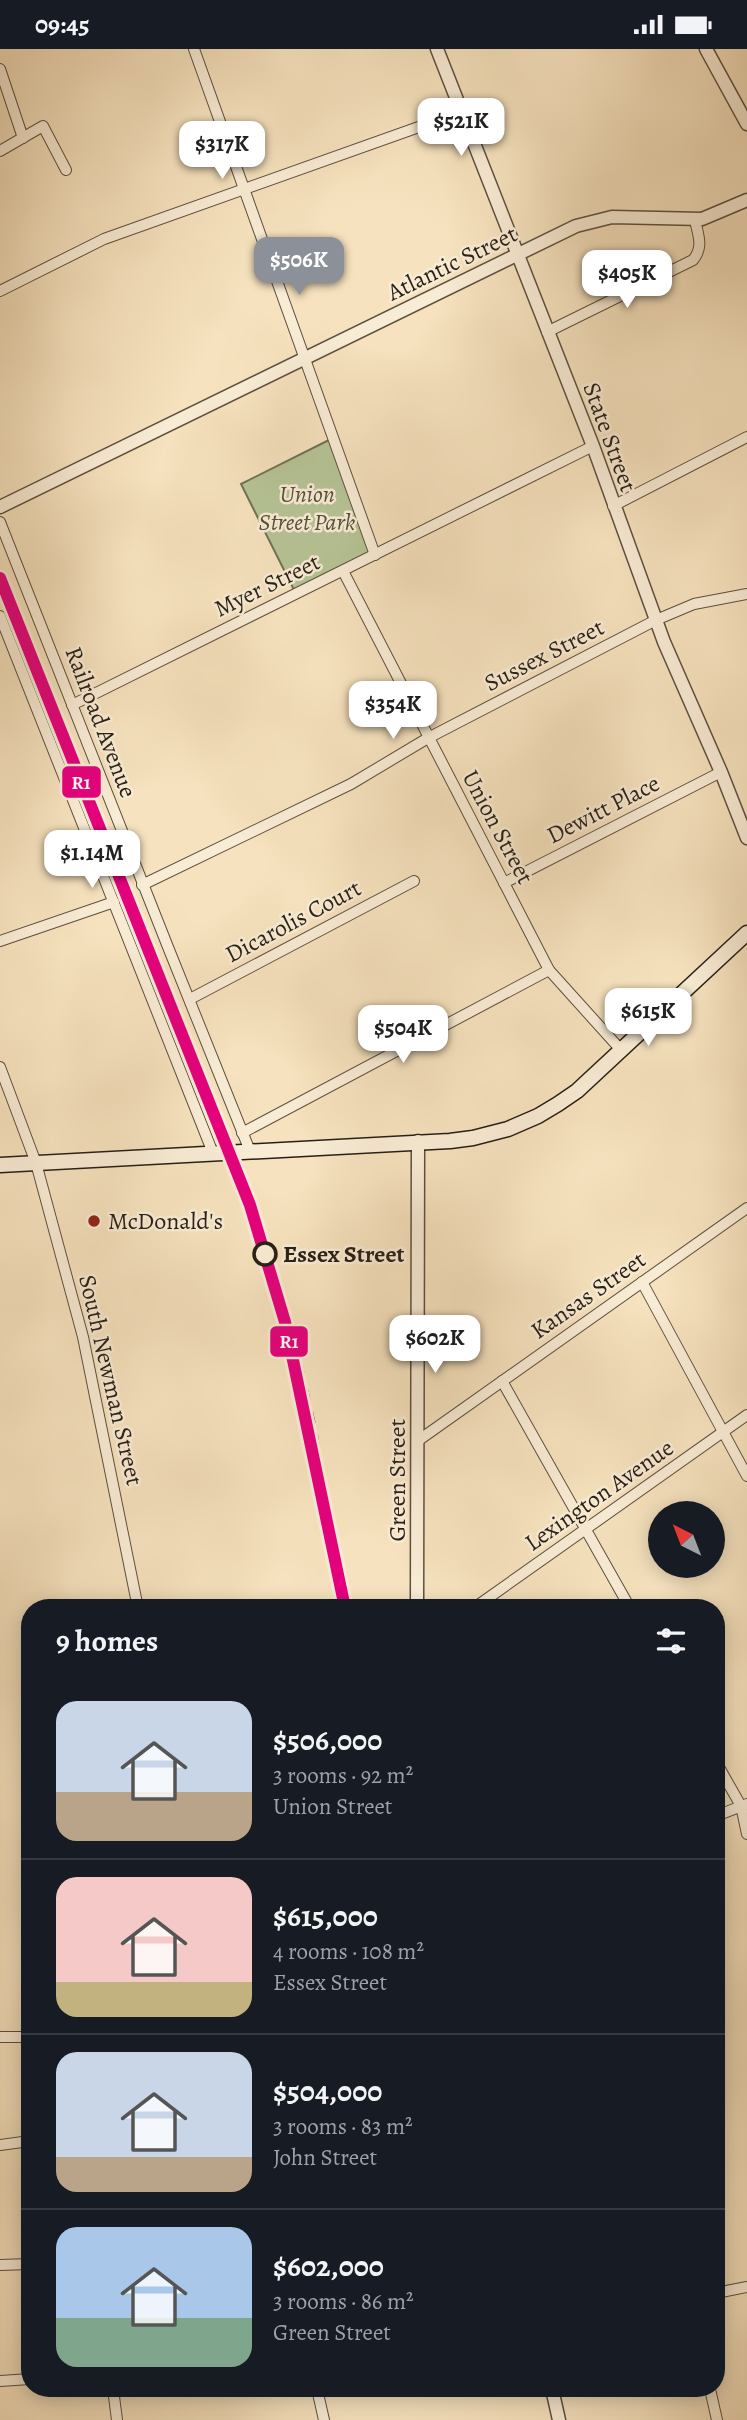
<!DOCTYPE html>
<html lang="en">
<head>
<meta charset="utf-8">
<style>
	body { margin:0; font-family:Alegreya,serif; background:#242831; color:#f1f3f6; height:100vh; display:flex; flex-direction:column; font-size:26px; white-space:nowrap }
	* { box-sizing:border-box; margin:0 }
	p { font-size:23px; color:#9ea1a6 }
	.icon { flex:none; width:38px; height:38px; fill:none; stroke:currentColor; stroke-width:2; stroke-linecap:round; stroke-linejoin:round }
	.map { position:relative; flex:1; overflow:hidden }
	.details { position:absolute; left:21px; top:1550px; width:704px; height:798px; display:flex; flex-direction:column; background:#171b24; border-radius:28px; box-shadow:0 4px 18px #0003 }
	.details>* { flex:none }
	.needle { width:46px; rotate:318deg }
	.tools { position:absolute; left:648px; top:1452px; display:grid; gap:14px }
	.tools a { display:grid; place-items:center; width:77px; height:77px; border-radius:50%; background:#171b24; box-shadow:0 4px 18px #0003; font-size:35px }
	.price { position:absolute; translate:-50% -60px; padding:0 16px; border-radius:14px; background:#fff; color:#222; font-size:23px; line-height:46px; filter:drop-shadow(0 2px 4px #0008) }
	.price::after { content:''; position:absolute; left:50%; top:42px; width:21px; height:16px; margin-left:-10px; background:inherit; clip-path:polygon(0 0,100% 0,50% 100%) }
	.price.current { background:#8c9099; color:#fff }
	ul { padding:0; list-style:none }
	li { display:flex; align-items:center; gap:21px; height:175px; padding:0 35px }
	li+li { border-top:2px solid #363941 }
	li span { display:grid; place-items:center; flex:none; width:196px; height:140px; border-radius:21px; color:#555 }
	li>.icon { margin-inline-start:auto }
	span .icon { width:84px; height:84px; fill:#fffc; stroke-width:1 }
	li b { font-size:30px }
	h2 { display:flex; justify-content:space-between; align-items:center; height:84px; padding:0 35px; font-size:30px }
	.status { display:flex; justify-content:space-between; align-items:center; height:49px; padding:0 35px; background:#171b24; direction:ltr }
	.status svg { height:19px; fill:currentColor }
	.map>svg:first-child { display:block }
	.green { fill:#b6c496; stroke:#6f7256; stroke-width:2 }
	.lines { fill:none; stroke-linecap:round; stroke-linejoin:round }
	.minor-casing { stroke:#5c503f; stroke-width:12 }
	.tertiary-casing { stroke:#5c503f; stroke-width:15 }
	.secondary-casing { stroke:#281f15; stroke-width:17 }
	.minor { stroke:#f9ecd5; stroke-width:10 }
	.tertiary { stroke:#f9ecd5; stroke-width:12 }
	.secondary { stroke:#f9ecd5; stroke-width:14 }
	.rail { stroke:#281f15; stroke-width:3.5; stroke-dasharray:12 12; stroke-linecap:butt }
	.rail-1-casing { stroke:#f9ecd5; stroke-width:18 }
	.rail-1 { stroke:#e5007d; stroke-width:12 }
	.poi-dot { fill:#8f2418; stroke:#f9ecd5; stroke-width:2.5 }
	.stop-dot { fill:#f9ecd5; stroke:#281f15; stroke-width:3.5 }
	.labels { text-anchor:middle; stroke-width:5; stroke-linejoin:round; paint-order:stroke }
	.street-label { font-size:24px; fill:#281f15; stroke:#f9ecd5 }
	.park-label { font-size:24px; font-style:italic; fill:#53513c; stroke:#f9ecd5 }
	.poi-label { font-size:24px; fill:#281f15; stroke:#f9ecd5; text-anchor:start }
	.stop-label { font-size:24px; font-weight:bold; fill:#281f15; stroke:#f9ecd5; text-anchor:start }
	.line-badge { stroke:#f9ecd5; stroke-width:2.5 }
	.badge-label { font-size:19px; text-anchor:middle; font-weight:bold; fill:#fff }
</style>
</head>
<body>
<div class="status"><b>09:45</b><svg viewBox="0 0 49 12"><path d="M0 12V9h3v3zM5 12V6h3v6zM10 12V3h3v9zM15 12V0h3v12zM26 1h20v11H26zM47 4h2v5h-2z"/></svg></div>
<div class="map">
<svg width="747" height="2371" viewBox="0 0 747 2371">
	<rect width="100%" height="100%" fill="#f6e2be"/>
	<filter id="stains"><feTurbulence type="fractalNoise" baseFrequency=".00286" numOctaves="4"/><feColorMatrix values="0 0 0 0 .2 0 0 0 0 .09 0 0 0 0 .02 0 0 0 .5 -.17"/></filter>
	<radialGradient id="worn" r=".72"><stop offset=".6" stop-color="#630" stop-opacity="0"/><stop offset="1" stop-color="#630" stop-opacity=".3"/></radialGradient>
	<path class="green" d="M333 389 375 506 296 545 241 435Z"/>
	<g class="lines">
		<defs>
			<g id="minor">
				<path d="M194 0 375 506"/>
				<path d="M0 20 23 89"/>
				<path d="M0 102 43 77 66 121"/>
				<path d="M0 242 104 190 461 63"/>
				<path d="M547 283 693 211C704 198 698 186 695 171"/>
				<path d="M613 457 747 388"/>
				<path d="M0 473C83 683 165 893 250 1102"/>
				<path d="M343 522 549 921 621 1001"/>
				<path d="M0 567 213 1104"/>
				<path d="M72 656 593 397"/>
				<path d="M504 834 721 723"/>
				<path d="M142 836 351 735 428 689 656 571 694 555 747 545"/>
				<path d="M0 892 114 853"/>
				<path d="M190 950 414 832"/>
				<path d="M0 1018 36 1114 83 1288 138 1559"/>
				<path d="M242 1084 549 921"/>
				<path d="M642 1233 747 1427"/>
				<path d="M502 1332 630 1559"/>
				<path d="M419 1391 747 1159"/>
				<path d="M474 1559 747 1366"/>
				<path d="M716 1713 741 1757 747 1785"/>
				<path d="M716 1767 747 1755"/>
				<path d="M0 1988H30"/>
				<path d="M0 2096 30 2092"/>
				<path d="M0 2216 30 2215"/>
				<path d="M716 2244 747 2238"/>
				<path d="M0 2332 30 2330"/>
				<path d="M113 2340 117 2371"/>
				<path d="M317 2340 324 2371"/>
				<path d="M710 2340 717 2371"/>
			</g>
			<g id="tertiary">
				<path d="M437 0 593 397 664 593 721 723 747 789"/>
				<path d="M706 0 747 75"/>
				<path d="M0 458 576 177 612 168 702 170 747 151"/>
				<path d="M417 1559 418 1092"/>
				<path d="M552 2340 559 2371"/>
			</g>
			<path id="secondary" d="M0 1116 450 1092 473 1089 508 1080 538 1067 558 1055 577 1042 747 884"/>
		</defs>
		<use href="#minor" class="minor-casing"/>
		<use href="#tertiary" class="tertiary-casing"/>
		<use href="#secondary" class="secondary-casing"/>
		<use href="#minor" class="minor"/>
		<use href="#tertiary" class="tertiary"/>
		<use href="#secondary" class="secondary"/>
		<path class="rail" d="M255 1154 291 1271 316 1384 332 1499"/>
		<defs>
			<path id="rail-1" d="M0 529 250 1156 285 1273 345 1559"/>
		</defs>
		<use href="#rail-1" class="rail-1-casing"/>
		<use href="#rail-1" class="rail-1"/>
	</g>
	<circle class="poi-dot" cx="94" cy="1172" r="7"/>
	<circle class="stop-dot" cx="265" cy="1205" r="11"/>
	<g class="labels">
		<g class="street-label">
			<text transform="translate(452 214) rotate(-26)" y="8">Atlantic Street</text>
			<text transform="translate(610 388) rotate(70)" y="8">State Street</text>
			<text transform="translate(267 536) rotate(-26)" y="8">Myer Street</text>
			<text transform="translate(544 606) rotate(-27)" y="8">Sussex Street</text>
			<text transform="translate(101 673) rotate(69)" y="8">Railroad Avenue</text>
			<text transform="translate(603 760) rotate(-27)" y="8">Dewitt Place</text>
			<text transform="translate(498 778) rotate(62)" y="8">Union Street</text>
			<text transform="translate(293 872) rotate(-28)" y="8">Dicarolis Court</text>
			<text transform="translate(588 1246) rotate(-35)" y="8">Kansas Street</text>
			<text transform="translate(111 1331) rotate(77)" y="8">South Newman Street</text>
			<text transform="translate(397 1431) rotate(-90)" y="8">Green Street</text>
			<text transform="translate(599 1446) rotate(-35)" y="8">Lexington Avenue</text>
		</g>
		<g class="park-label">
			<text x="307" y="453">Union<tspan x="307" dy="28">Street Park</tspan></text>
		</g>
		<g class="poi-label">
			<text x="108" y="1180">McDonald's</text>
		</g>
		<g class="stop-label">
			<text x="283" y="1213">Essex Street</text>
		</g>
	</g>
	<g class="line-badge">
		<rect x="61" y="716" width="41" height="34" rx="7" fill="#e5007d"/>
		<rect x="269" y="1276" width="40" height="33" rx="7" fill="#e5007d"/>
	</g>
	<g class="badge-label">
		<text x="81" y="740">R1</text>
		<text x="289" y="1299">R1</text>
	</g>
	<rect width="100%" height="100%" filter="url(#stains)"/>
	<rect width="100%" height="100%" fill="url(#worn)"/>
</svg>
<div class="tools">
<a><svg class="needle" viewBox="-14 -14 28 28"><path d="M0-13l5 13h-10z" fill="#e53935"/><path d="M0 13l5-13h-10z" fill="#9ea1a6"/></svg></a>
</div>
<b class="price" style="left:461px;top:109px">$521K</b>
<b class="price" style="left:222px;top:132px">$317K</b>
<b class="price current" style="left:299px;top:248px">$506K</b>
<b class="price" style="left:627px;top:261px">$405K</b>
<b class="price" style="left:393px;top:692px">$354K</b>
<b class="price" style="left:92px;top:841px">$1.14M</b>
<b class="price" style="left:648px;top:999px">$615K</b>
<b class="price" style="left:403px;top:1016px">$504K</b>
<b class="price" style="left:435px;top:1326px">$602K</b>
<section class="details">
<h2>9 homes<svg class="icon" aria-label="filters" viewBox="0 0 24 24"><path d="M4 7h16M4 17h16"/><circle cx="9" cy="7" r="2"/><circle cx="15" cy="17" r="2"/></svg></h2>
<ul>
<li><span style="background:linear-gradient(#c9d6e8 65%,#b9a48a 0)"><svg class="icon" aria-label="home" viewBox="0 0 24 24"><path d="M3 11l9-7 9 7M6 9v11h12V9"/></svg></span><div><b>$506,000</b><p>3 rooms · 92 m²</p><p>Union Street</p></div></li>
<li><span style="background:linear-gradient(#f6c9c9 75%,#c2b280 0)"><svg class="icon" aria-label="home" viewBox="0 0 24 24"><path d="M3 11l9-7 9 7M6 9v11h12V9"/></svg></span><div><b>$615,000</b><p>4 rooms · 108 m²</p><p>Essex Street</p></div></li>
<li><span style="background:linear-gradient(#c9d6e8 75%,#b9a48a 0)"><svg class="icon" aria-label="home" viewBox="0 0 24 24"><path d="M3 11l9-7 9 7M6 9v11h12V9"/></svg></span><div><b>$504,000</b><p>3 rooms · 83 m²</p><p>John Street</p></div></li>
<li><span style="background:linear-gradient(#a9c7e8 65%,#7fa58c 0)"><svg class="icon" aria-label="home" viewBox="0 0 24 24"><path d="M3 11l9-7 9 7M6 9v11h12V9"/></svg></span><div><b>$602,000</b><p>3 rooms · 86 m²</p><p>Green Street</p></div></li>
</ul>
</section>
</div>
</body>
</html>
